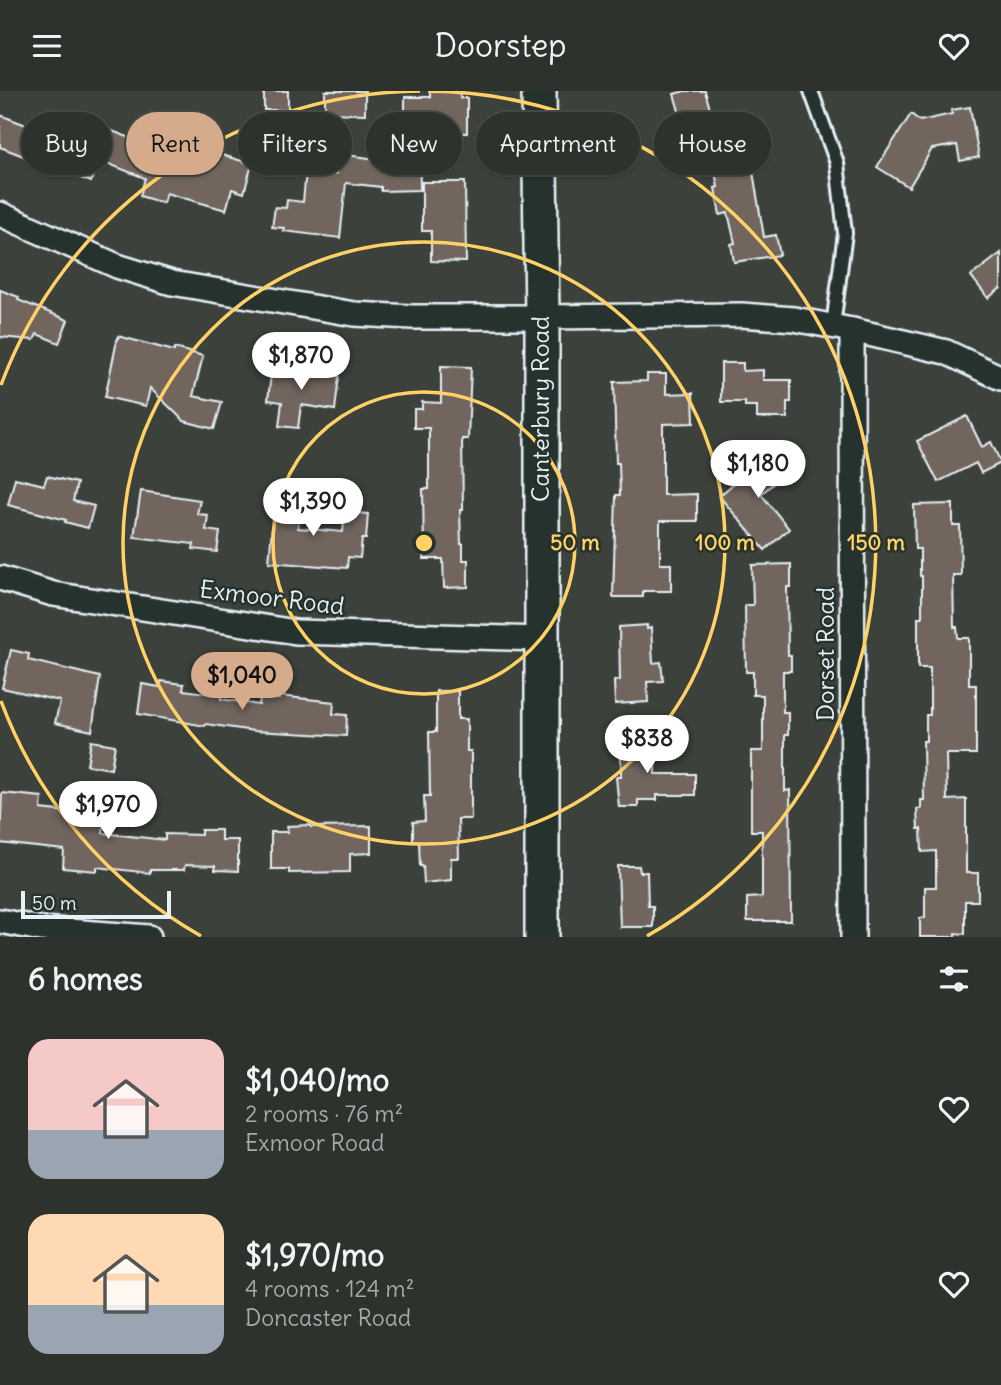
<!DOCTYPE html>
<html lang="en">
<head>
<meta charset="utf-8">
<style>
	body { margin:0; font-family:Delius,sans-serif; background:#393e38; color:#f1f3f6; height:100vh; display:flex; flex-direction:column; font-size:26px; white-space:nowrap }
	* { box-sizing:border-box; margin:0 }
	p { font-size:23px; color:#a7aaa9 }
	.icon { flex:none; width:38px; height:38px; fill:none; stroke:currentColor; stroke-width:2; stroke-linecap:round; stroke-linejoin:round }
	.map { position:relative; height:846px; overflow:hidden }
	.drawer { display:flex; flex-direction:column; background:#2d322c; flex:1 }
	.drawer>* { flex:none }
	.guide { position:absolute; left:21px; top:21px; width:959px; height:63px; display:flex; gap:14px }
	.scale { position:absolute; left:21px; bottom:18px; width:150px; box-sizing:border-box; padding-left:7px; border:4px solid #e8f1f8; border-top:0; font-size:19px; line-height:24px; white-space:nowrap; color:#e8f1f8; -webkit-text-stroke:5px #26332d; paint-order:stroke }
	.price { position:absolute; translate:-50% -60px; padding:0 16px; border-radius:24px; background:#fff; color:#222; font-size:23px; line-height:46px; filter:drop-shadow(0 2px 4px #0008) }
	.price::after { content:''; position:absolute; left:50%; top:42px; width:21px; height:16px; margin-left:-10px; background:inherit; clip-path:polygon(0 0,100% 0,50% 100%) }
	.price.selected { background:#d6ab8b; color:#111 }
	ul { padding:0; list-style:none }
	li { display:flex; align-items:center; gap:21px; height:175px; padding:0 28px }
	li span { display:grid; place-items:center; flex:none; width:196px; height:140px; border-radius:21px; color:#555 }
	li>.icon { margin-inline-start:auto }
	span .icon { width:84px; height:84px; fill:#fffc; stroke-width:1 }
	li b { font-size:30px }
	h2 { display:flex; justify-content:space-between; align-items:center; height:84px; padding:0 28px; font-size:30px }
	.chip { padding:0 24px; border-radius:32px; background:#2d322c; box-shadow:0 2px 5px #0004,0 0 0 2px #484d48; font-size:24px; line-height:63px }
	.chip.selected { background:#d6ab8b; color:#111 }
	header { display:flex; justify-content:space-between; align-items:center; height:91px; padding:0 28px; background:#2d322c; font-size:32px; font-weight:600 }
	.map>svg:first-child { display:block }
	.building { fill:#71655d; stroke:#e8f1f8; stroke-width:2 }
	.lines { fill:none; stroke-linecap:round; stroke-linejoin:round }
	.lane-casing { stroke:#e8f1f8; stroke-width:18 }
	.street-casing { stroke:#e8f1f8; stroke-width:28 }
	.secondary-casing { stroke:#e8f1f8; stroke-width:38 }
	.lane { stroke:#26332d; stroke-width:12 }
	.street { stroke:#26332d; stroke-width:23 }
	.secondary { stroke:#26332d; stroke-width:33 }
	.ring { fill:none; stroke:#ffd166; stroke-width:3.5 }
	.labels { text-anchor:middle; stroke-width:5; stroke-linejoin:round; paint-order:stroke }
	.street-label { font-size:24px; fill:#e8f1f8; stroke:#26332d }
	.centre { fill:#ffd166; stroke:#26332d; stroke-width:3.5 }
	.ring-label { font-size:21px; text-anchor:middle; font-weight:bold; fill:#ffd166; stroke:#26332d; stroke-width:5; stroke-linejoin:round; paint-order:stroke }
</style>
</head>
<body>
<header><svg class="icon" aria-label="menu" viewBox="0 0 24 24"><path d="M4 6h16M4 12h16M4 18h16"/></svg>Doorstep<svg class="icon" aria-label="heart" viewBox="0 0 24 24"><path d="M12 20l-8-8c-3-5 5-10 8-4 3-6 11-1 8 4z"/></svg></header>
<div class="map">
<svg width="1001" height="846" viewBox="0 0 1001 846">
	<rect width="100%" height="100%" fill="#3c423b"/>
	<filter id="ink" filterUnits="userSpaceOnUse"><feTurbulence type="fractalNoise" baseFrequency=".0143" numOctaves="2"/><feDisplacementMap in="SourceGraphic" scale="14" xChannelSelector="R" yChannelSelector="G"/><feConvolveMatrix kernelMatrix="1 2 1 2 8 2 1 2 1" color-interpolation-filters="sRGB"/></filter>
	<g filter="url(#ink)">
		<g class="building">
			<rect x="264" y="0" width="24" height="19"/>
			<path d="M325 0H365V23L325 22Z"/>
			<path d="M430 0H460V7H467V42H405V6H430Z"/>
			<path d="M685 0H705L710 18 706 20 709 30 684 37 674 3Z"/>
			<path d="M970 16 979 66 960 70 957 54 932 58 909 96 877 76 911 23 920 30 952 23 951 19Z"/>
			<path d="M0 24 47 42 50 35 100 55 107 38 136 49 131 62 179 75 181 67 188 69 190 61 214 67 215 62 252 73 244 102 232 98 226 119 166 102 163 112 140 105 145 87 99 69 91 91 0 56Z"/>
			<path d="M419 43 420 99 381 100V96L346 92 340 147 283 140 284 137 272 136 275 116 286 117 287 109 303 111 306 80 336 83 338 63 378 68V44Z"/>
			<path d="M751 69 764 146 776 144 780 164 734 171 731 153 735 152 728 122 720 124 715 97 718 96 714 76Z"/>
			<path d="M422 91H465L466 171 431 170V140H422Z"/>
			<path d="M1001 162V197L988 207 971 185Z"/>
			<path d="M0 199 19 206 18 209 68 229 59 252 37 243 34 249 0 246Z"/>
			<path d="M118 245 174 260 175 257 203 265 193 305 222 311 214 338 184 330 150 297 146 315 105 306Z"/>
			<path d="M721 272H743V280L763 279V289H791V311H787V327H757V315H745V311H721Z"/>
			<path d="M272 275 339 285 335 319 301 314 298 337 279 335 282 311 268 309Z"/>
			<path d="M441 275 471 276 468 348H462L463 419H460L461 453H463V469H468V496L444 497 443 468H424L423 398H429V337H414V318H422V311L441 312Z"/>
			<path d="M647 283H666V303L693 302 694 332 663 333V404L697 403V430H660V473H671V500H643V506H613L616 404H620L619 372H616L614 291 647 290Z"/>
			<path d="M967 325 982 356 991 351 1001 372 981 382 976 372 938 391 917 350Z"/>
			<path d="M773 359 789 379 761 403 789 438 765 459 719 405Z"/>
			<path d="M47 385 77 392 73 410 94 415 88 437 65 431 66 429 8 414 15 387 44 394Z"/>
			<path d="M141 400 200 409 197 423 208 424 206 439 220 441 217 461 193 458 194 453 134 446Z"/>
			<path d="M275 403 301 406 298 437 343 441 345 421 368 423 366 448H362L360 467 348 466 347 477 269 471Z"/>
			<path d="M953 413V435H960L961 484H953L954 536H957L958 547H969V594H976V663H946L947 709 966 708V782H978V810H965V843L955 842V846H920V827H925V796H936V760L922 761 921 738H918L917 718H921V709H924L923 650H926V624H930V577H918V526H922V485H920V458H915L914 414Z"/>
			<path d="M791 473V496H787L788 564H791V580H783V621H788V644H785V700L790 699 791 830H747V807L762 806V740H751V660H763V604H753V581H746L745 514H753L752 474Z"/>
			<path d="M647 534V538L651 537 653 572 661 571 663 590 647 591 648 611 615 613 614 590 620 589 619 536Z"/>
			<path d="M11 559 29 563 28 569 100 586 92 640 55 632 60 610 2 597Z"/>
			<path d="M161 590 184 593 183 599 221 604V608L259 614 260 607 279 608 280 605 334 611 333 623 347 624 346 645 254 640 206 633 205 635 138 623 142 593 160 596Z"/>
			<path d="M436 600H458V628H467V660H471V728H458L459 767H451V789L424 792 423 775H420L419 751H413V731L425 730 424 705H430L429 641H436Z"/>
			<path d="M621 646H656L655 683H695V704H657V709H638V716H619L616 686H621Z"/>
			<path d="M91 650 115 654 111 678 87 674Z"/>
			<path d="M2 702 42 706 41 718 105 725 103 742 165 749V743L201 744V739H221V749H238V780L215 779V775L185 774 184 779H150V782L97 776V780L63 777 64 759 0 752Z"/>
			<path d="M311 734V736L371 735V762L350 763V781L289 782V778H271V741H288L287 735Z"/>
			<path d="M618 775H639L640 781H647L648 815H653V836H620Z"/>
		</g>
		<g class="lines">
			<defs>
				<path id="lane" d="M811 0 837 72 845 142 833 235"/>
				<g id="street">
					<path d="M0 123 117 175 172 192 354 223 412 226H542L741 224 794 228 852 239 946 261 1001 287"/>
					<path d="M852 239 853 846"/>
					<path d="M0 487 53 503 296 541 541 548"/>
					<path d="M0 830 41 838 149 846"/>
				</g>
				<path id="secondary" d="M539 0 542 226V846"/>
			</defs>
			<use href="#lane" class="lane-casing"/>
			<use href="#street" class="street-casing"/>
			<use href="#secondary" class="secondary-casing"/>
			<use href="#lane" class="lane"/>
			<use href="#street" class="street"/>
			<use href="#secondary" class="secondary"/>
		</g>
	</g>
	<g class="ring">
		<circle cx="424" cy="452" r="151"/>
		<circle cx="424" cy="452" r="301"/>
		<path d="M201 845A452 452 0 0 1 1 610M1 294A452 452 0 0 1 420 0M428 0A452 452 0 0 1 647 845"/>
	</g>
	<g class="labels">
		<g class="street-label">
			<text transform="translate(541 318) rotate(-90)" y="8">Canterbury Road</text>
			<text transform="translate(272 507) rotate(7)" y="8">Exmoor Road</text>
			<text transform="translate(826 563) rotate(-90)" y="8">Dorset Road</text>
		</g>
	</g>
	<circle cx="424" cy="452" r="10" class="centre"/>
	<g class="ring-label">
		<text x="575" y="459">50 m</text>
		<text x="725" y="459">100 m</text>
		<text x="876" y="459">150 m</text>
	</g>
</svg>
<div class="scale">50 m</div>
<b class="price" style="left:301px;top:301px">$1,870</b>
<b class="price" style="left:758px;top:409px">$1,180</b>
<b class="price" style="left:313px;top:447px">$1,390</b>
<b class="price selected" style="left:242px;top:621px">$1,040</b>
<b class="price" style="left:647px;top:684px">$838</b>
<b class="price" style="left:108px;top:750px">$1,970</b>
<div class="guide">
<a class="chip">Buy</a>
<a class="chip selected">Rent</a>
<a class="chip">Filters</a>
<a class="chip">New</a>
<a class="chip">Apartment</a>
<a class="chip">House</a>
</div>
</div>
<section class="drawer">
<h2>6 homes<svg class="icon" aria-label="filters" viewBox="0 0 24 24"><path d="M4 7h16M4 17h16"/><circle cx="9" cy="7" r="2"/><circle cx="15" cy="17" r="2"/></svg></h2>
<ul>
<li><span style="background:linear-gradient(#f6c9c9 65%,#9aa5b1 0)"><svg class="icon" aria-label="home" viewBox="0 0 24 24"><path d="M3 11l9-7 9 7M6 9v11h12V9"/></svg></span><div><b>$1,040/mo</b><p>2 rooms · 76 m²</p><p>Exmoor Road</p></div><svg class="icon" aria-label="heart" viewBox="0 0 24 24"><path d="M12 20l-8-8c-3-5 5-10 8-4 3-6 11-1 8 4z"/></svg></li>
<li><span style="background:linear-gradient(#ffd9b3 65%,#9aa5b1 0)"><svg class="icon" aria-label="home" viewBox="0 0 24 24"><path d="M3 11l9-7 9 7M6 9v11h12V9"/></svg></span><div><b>$1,970/mo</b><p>4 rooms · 124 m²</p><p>Doncaster Road</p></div><svg class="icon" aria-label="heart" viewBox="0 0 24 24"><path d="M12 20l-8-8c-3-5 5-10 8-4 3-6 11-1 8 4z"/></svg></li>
</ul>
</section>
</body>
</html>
